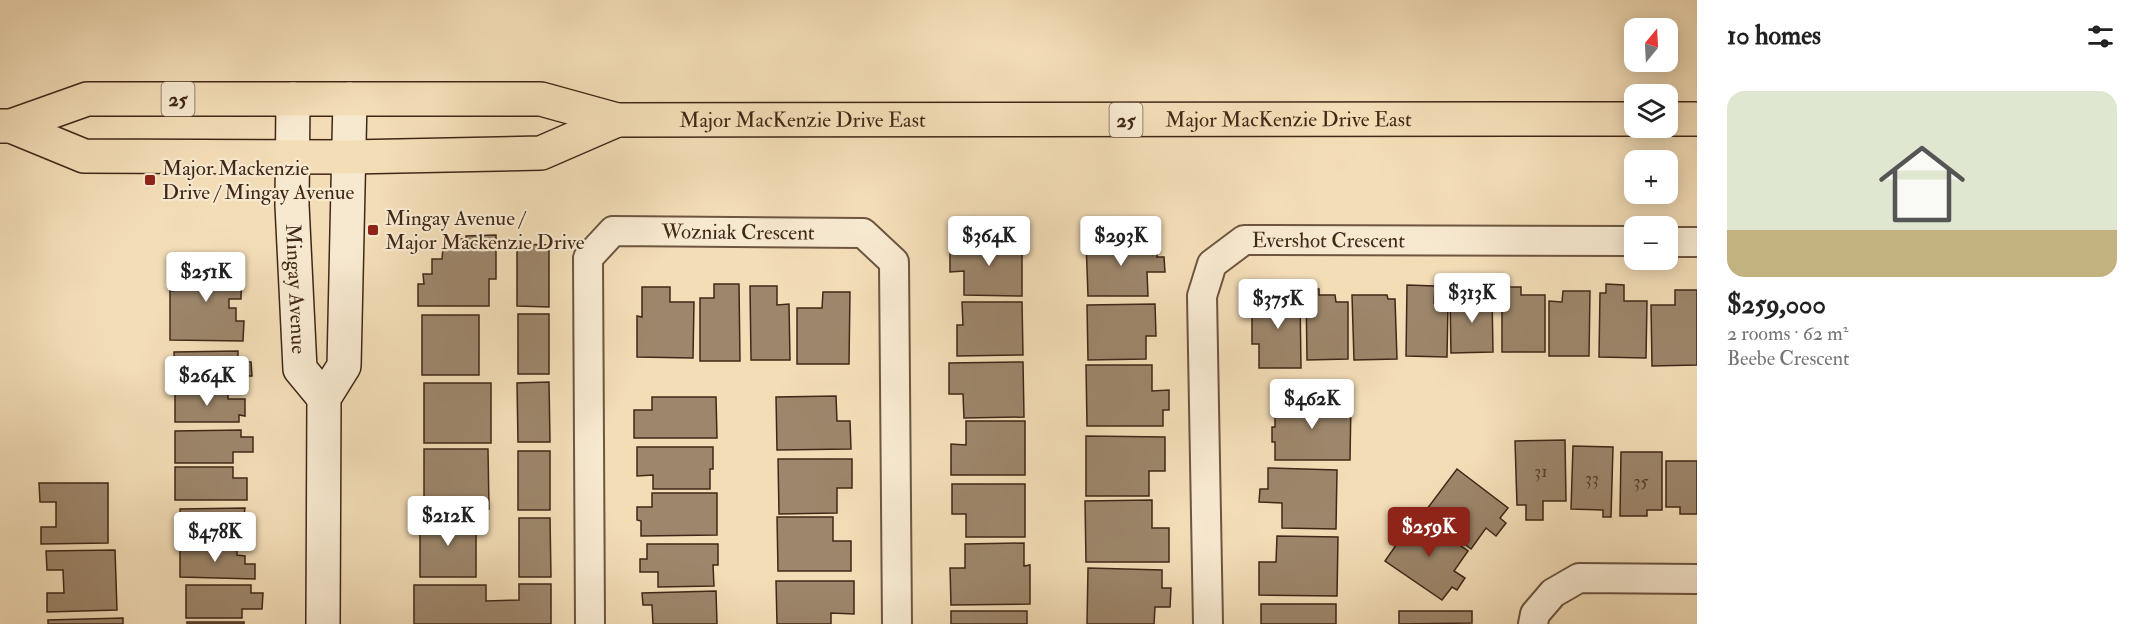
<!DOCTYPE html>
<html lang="en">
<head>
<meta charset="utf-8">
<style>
	body { margin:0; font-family:"IM FELL Double Pica",serif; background:#f6f6f6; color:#222; height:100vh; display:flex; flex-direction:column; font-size:22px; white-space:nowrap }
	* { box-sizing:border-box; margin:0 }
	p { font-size:20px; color:#767676 }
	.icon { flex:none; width:33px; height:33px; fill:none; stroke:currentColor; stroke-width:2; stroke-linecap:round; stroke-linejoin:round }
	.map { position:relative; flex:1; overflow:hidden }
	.drawer { display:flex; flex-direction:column; background:#fff; width:450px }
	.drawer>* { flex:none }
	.needle { width:39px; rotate:18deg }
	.controls { position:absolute; left:1624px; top:18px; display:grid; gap:12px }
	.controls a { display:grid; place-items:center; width:54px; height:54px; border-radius:12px; background:#fff; box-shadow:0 3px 15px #0003; font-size:30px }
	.price { position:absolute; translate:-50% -51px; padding:0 14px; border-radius:6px; background:#fff; color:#222; font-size:20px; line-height:39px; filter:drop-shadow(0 2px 3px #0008) }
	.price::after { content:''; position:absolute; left:50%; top:36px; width:18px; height:14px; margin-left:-9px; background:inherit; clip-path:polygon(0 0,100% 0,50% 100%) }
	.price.on { background:#8f2418; color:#fff }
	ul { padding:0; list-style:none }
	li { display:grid; align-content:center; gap:12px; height:318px; padding:0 30px }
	li span { display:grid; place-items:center; height:186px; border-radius:18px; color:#555 }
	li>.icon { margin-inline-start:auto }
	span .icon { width:108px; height:108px; fill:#fffc; stroke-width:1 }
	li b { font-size:26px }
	h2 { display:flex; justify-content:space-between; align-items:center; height:72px; padding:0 30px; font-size:26px }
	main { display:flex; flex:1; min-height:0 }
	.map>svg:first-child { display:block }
	.building { fill:#9d866b; stroke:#402818; stroke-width:1.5 }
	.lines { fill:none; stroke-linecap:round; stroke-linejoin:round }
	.street-casing { stroke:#6d5540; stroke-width:32 }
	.secondary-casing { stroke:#402818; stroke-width:36 }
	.primary-casing { stroke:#402818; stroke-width:36 }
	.street { stroke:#f7e9d0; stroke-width:28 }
	.secondary { stroke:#f7e9d0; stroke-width:33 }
	.primary { stroke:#f3ddb7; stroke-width:33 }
	.poi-dot { fill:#8f2418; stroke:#f7e9d0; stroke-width:2 }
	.labels { text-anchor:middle; stroke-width:4.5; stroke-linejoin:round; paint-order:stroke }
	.number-label { font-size:18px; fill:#57402d }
	.shield { fill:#f7e9d0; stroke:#77624f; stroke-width:1.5 }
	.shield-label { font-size:20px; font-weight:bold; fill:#402818 }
	.street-label { font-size:21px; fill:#402818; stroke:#f7e9d0 }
	.poi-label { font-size:21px; fill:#402818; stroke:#f7e9d0; text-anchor:start }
</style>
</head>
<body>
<main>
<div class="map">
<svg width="1697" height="624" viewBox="0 0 1697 624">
	<rect width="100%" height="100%" fill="#f3ddb7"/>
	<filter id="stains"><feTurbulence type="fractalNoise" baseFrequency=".00333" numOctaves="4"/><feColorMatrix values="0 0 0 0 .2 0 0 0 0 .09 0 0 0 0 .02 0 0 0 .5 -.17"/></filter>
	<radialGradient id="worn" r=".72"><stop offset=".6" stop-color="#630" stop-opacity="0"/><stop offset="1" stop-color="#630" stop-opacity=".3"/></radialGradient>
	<g class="building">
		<path d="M496 235V279H489V306H418V284H424L423 274H432V259H442L443 248H451V239H466V236Z"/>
		<path d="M950 240 1022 241V296L964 295V271L950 272Z"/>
		<path d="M1157 240V257H1164L1165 272H1147L1148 296H1088L1086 241Z"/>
		<path d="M517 244 549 245V307L517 306Z"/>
		<path d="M217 259H242L241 299H229V308H236V321H244L243 341 170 340V290L173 291V267L217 268Z"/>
		<path d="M714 284H739L740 361H700V298H714Z"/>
		<path d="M1606 284 1624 285V301H1647L1646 358 1599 357 1600 293H1606Z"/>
		<path d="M1407 285 1435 286 1434 303H1448L1447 357 1406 356Z"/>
		<path d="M750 286H777V305L789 304 790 360H751Z"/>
		<path d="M642 287H670V302H694L693 358 637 357V316L642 317Z"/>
		<path d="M1502 287H1521V295H1545V352H1502Z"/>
		<path d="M1284 288V297H1300L1301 368H1259V344H1252V316H1259V289Z"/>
		<path d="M1306 289H1319V295H1335L1336 302H1348V359L1307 360Z"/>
		<path d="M1675 290H1697V365L1652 366 1651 305H1675Z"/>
		<path d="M1563 291H1590L1589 356H1549V301L1562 302Z"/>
		<path d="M823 292H850L849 364H797V308H822Z"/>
		<path d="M1352 295H1387L1388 299H1395L1397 359 1354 360Z"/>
		<path d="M1492 295 1493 352 1451 353 1450 296Z"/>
		<path d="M962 302H1022L1023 355 957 356V325H963Z"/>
		<path d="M1155 304 1156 336H1146V359L1088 360 1087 305Z"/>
		<rect x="518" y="314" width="31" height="60"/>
		<rect x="422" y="315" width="57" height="60"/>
		<path d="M238 351V362H251L252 376H230V385L175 386 174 352Z"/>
		<path d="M1023 362 1024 417 964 418 963 394H949V363Z"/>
		<path d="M1086 365H1152V391L1169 390V410H1163V426H1087Z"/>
		<path d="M549 382 550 442H518L517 383Z"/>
		<rect x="424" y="383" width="67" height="60"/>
		<path d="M175 390H228V399H245V416L239 415V422H175Z"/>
		<path d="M836 396 837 421H850L851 449 777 450 776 397Z"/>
		<path d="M652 397H716L717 438H634V410H652Z"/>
		<path d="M1275 400 1351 401 1350 460H1275V442H1272V427H1275Z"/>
		<path d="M966 421H1025V475H951V444L966 445Z"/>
		<path d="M241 430V437H253V452H233V463H175V431Z"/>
		<path d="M1086 436 1165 437V471H1149V496H1086Z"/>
		<path d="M1565 440 1566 501H1543V520H1526V505H1517L1515 441Z"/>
		<path d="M1573 446 1613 447 1611 517H1603V510L1571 509Z"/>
		<path d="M637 447H713V469H710V489H653V475L637 476Z"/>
		<path d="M424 449H488L489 509 424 510Z"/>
		<rect x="518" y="451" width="32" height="59"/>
		<path d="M1621 452H1662V510H1647V516H1620Z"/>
		<path d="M778 459H852V488H837V513L779 514Z"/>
		<path d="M1666 461H1697V514H1680V507H1666Z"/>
		<path d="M175 467H233V478H247V500H175Z"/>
		<path d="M1268 468 1337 470 1336 529 1282 528V503L1259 502 1260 489H1268Z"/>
		<path d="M1457 469 1508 508 1500 518 1506 523 1496 536 1486 528 1471 549 1424 513Z"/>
		<path d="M39 483H108V543L41 544V527H56V502H40Z"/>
		<path d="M952 484H1025V537H966V514H952Z"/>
		<path d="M652 493H717V535L641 536V521L637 520V507H652Z"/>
		<path d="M1152 500V528H1169V562H1086L1085 501Z"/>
		<path d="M245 508 244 515H251V533H234V542H180V509Z"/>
		<path d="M1417 515 1468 551 1454 571 1465 578 1457 590 1452 587 1442 600 1385 561Z"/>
		<path d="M420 517 476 518V577H420Z"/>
		<path d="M777 517H833V541H851V571H778Z"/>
		<path d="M519 518H550L551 577H519Z"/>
		<path d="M1277 536 1338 537 1337 596 1259 595V562H1276Z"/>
		<path d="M1024 543V566L1030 565V604L951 605 950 568H965V544Z"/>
		<path d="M647 544H718V565H713L714 586 658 587V572H640V559H647Z"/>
		<path d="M194 545H237V555L245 556V564H255V579L180 577V550H194Z"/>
		<path d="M115 550 117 610 47 612V593H64L63 570H47L46 551Z"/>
		<path d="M1088 568 1162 570V588H1171L1170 607H1155L1154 624H1087Z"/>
		<path d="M776 581H854V614L831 613V624H777Z"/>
		<path d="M519 584H551V624H414V585H486V601L519 600Z"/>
		<path d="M186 585H251V593H263L262 609H242V618H186Z"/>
		<path d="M716 591 717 624H653L652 605H643L642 593Z"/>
		<rect x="1261" y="604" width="75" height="20"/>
		<rect x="951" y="611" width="76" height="13"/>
		<path d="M1399 611H1472V623L1399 624Z"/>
		<path d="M123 618V624H48V620Z"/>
		<rect x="187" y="622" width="57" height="2"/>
	</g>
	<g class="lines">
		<defs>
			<g id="street">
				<path d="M1668 242H1697"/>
				<path id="s1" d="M590 624 588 258 613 231 863 233 894 262 897 624"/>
				<path id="s2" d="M1208 624 1202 296 1212 264 1244 240 1635 241"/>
				<path d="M1533 624 1535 614 1553 593 1579 578 1697 579"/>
			</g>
			<g id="secondary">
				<path id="s3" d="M293 99 292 205 300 369 324 398"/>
				<path d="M323 624 324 398 344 366 350 99"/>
			</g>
			<g id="primary">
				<path d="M1668 119H1697"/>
				<path id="s4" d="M0 126H11L87 99H541L617 120 1635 119"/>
				<path d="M11 126 84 156 350 157 541 153 617 120"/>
			</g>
		</defs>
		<use href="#street" class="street-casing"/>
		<use href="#secondary" class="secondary-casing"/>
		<use href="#primary" class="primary-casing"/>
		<use href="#street" class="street"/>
		<use href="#secondary" class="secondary"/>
		<use href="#primary" class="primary"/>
	</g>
	<g class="poi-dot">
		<rect x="144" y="174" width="12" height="12" rx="3"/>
		<rect x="367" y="224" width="12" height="12" rx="3"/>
	</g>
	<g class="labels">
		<g class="number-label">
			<text x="1541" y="477">31</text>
			<text x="1592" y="484">33</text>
			<text x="1641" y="487">35</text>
		</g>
		<g class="shield">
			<rect x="161.5" y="82" width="33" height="34" rx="4.5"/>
			<rect x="1109.5" y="103" width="33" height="34" rx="4.5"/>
		</g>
		<g class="shield-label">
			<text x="178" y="106">25</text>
			<text x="1126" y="127">25</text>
		</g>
		<g class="street-label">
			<text dy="7" stroke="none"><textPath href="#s4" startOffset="1296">Major MacKenzie Drive East</textPath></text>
			<text dy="7" stroke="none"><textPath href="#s4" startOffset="810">Major MacKenzie Drive East</textPath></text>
			<text dy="7" stroke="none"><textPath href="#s1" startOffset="528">Wozniak Crescent</textPath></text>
			<text dy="7" stroke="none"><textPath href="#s2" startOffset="486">Evershot Crescent</textPath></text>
			<text dy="7" stroke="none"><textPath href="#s3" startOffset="190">Mingay Avenue</textPath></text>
		</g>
		<g class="poi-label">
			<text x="162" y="175">Major Mackenzie<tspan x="162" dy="24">Drive / Mingay Avenue</tspan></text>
			<text x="385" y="225">Mingay Avenue /<tspan x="385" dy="24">Major Mackenzie Drive</tspan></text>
		</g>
	</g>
	<rect width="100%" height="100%" filter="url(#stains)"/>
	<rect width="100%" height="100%" fill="url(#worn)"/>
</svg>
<div class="controls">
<a><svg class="needle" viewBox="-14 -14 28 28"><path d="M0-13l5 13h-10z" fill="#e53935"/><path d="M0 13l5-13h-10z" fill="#767676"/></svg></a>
<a><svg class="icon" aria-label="layers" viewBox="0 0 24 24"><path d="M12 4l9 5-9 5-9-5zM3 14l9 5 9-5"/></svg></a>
<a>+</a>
<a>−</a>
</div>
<b class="price" style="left:989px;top:267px">$364K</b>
<b class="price" style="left:1121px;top:267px">$293K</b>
<b class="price" style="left:206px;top:303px">$251K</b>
<b class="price" style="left:1472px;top:324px">$313K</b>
<b class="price" style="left:1278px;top:330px">$375K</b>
<b class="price" style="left:207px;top:407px">$264K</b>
<b class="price" style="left:1312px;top:430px">$462K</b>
<b class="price" style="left:448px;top:547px">$212K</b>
<b class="price on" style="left:1429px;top:558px">$259K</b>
<b class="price" style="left:215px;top:563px">$478K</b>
</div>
<section class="drawer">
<h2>10 homes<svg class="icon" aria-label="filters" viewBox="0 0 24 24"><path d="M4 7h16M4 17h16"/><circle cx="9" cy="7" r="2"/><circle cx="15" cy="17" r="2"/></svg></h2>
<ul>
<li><span style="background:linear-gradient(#dfe7d0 75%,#c2b280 0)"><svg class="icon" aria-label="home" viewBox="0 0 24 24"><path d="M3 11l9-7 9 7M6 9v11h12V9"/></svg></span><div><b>$259,000</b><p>2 rooms · 62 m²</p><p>Beebe Crescent</p></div></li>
</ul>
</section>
</main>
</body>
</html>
